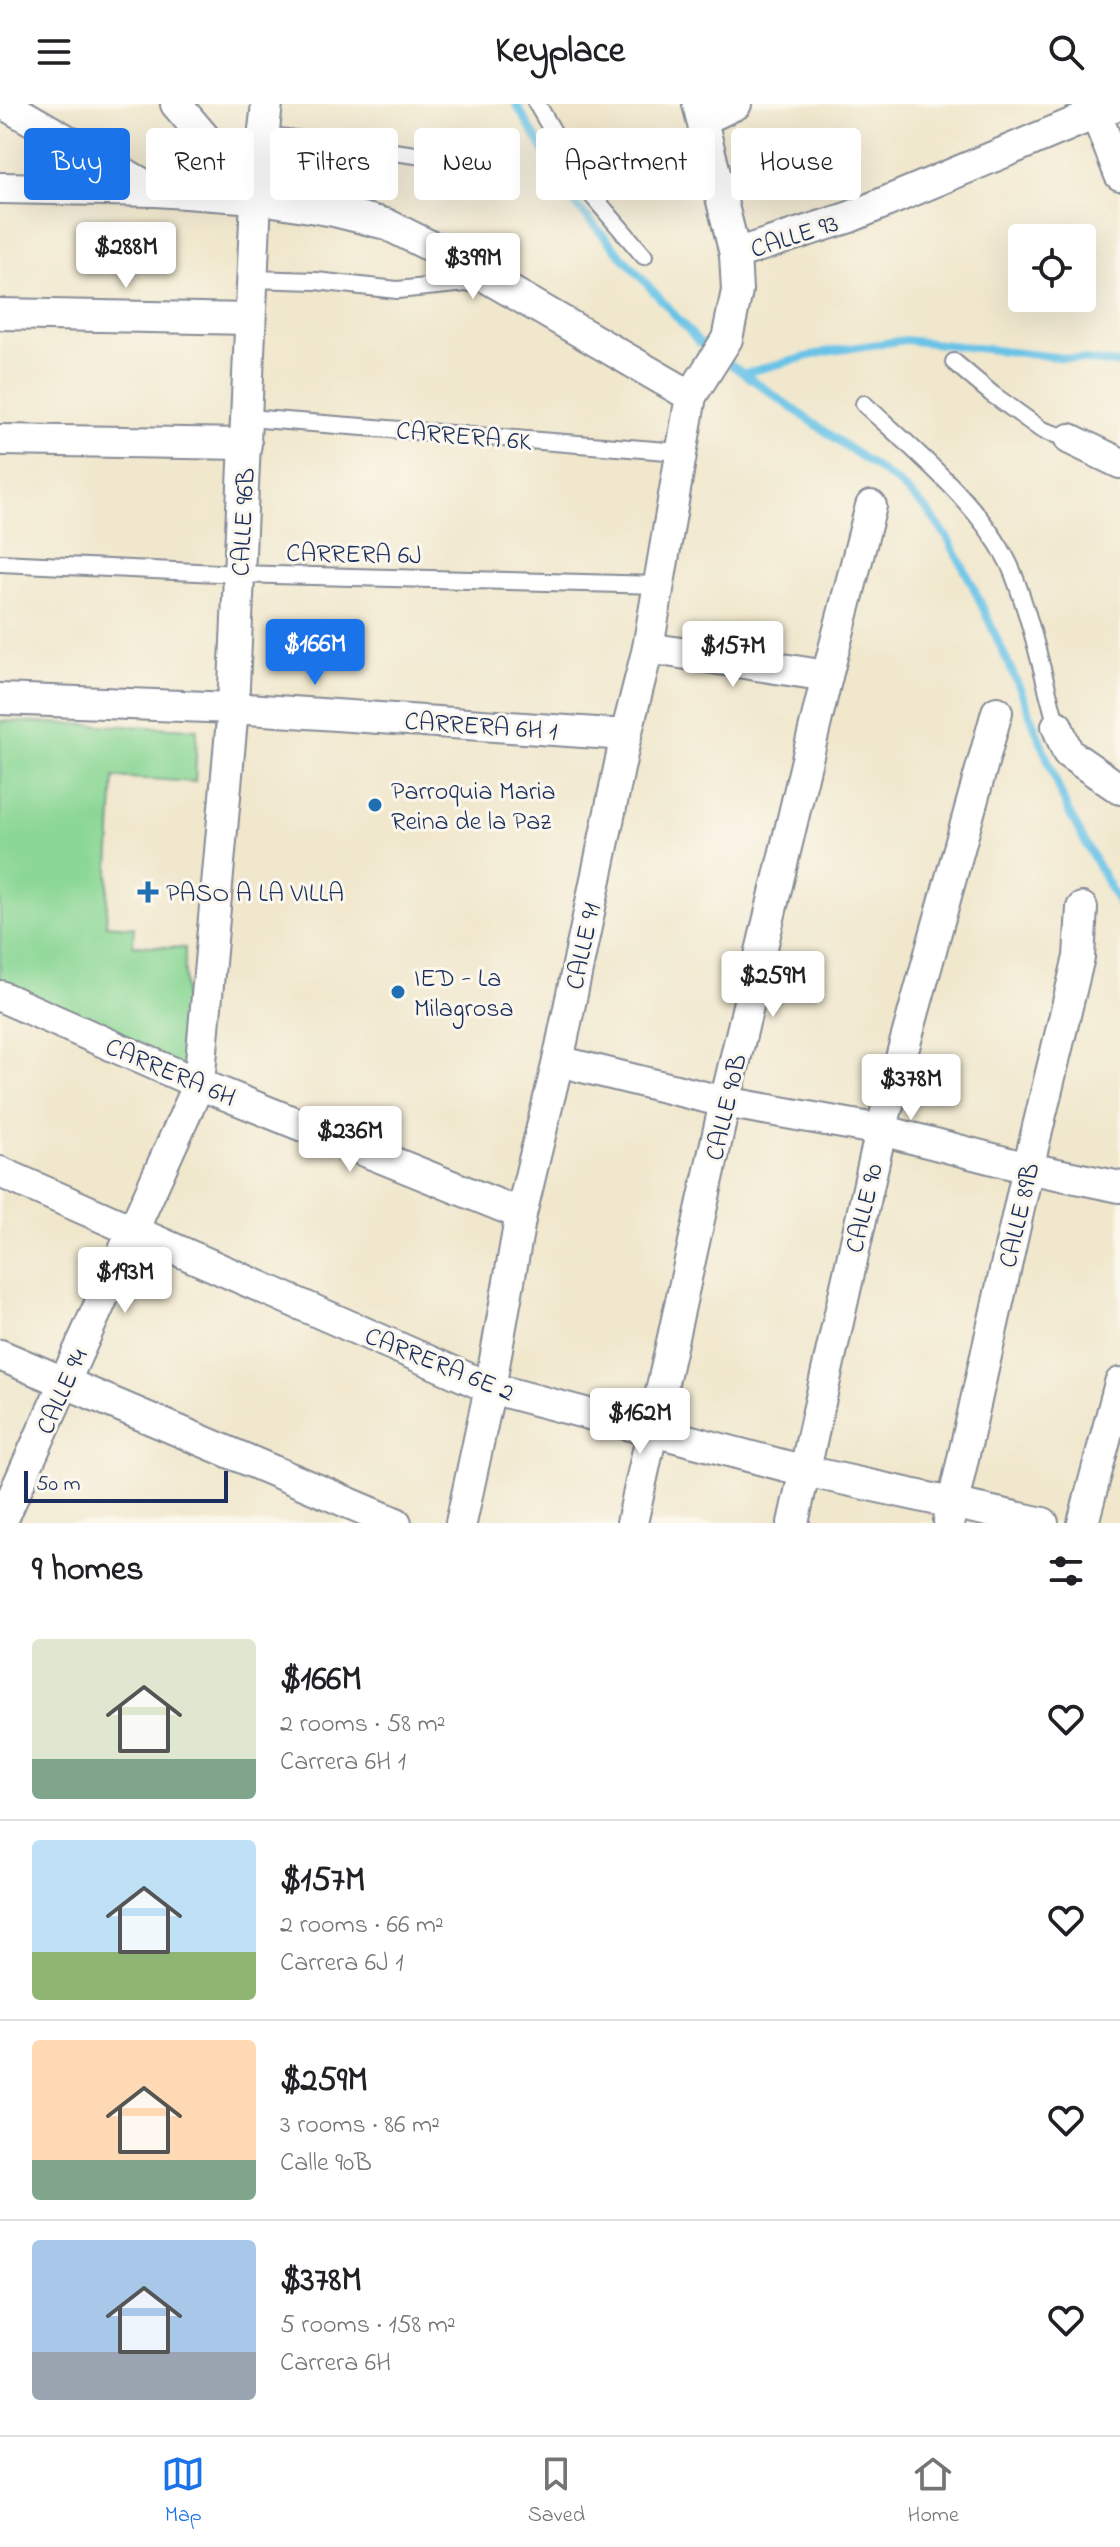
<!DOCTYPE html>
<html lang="en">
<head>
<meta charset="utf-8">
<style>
	body { margin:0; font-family:"Indie Flower",sans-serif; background:#f2f2f2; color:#202124; height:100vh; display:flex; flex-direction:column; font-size:30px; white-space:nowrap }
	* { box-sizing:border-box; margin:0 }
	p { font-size:26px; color:#757577 }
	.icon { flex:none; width:44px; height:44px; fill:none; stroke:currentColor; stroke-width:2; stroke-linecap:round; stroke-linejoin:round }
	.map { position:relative; height:1419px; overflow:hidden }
	.side { display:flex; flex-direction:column; background:#fff; flex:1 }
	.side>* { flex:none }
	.top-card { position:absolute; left:24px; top:24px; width:1072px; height:72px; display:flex; gap:16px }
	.fabs { position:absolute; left:1008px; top:120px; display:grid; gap:16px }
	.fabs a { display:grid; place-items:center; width:88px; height:88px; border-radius:8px; background:#fff; box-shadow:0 8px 32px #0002; font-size:40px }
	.scale { position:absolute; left:24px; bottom:20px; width:204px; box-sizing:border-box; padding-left:8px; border:4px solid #1b2f5e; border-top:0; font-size:22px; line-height:28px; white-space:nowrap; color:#1b2f5e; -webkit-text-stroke:6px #fbf7ec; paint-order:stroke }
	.price { position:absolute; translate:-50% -68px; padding:0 18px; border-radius:8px; background:#fff; color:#222; font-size:26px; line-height:52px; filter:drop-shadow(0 2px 4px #0008) }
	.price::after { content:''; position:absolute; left:50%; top:48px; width:24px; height:18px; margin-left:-12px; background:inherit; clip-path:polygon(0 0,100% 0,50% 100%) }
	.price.on { background:#1a73e8; color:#fff }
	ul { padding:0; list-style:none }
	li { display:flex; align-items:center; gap:24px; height:200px; padding:0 32px }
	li+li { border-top:2px solid #e0e0e0 }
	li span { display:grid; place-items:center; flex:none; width:224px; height:160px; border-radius:8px; color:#555 }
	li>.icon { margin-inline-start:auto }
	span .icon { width:96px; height:96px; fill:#fffc; stroke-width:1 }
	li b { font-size:34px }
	h2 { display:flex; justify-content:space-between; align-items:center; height:96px; padding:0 32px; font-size:34px }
	.pill { padding:0 28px; border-radius:8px; background:#fff; box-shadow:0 8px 32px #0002; font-size:28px; line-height:72px }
	.pill.on { background:#1a73e8; color:#fff }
	header { display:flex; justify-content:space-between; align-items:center; height:104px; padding:0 32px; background:#fff; font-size:36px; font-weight:800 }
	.tab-bar { display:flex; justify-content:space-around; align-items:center; height:112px; border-top:2px solid #e0e0e0; background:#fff; font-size:22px; color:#757577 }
	.tab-bar a { display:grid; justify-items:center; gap:4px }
	.tab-bar .on { color:#1a73e8 }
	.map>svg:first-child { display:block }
	.green { fill:#8bd795; stroke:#53837a; stroke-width:2 }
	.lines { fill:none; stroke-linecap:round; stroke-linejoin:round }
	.stream { stroke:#69c3e7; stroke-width:8 }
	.service-casing { stroke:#868b95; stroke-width:20 }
	.minor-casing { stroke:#868b95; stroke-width:34 }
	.service { stroke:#fff; stroke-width:16 }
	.minor { stroke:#fff; stroke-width:30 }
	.poi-dot { fill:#1f6fb2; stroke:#fbf7ec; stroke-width:3 }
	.labels { text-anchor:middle; stroke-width:6; stroke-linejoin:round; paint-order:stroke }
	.street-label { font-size:26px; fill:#1b2f5e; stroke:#fbf7ec }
	.poi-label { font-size:26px; fill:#1b2f5e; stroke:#fbf7ec; text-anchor:start }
</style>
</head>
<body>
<header><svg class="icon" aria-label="menu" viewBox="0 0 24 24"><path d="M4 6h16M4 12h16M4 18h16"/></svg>Keyplace<svg class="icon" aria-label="search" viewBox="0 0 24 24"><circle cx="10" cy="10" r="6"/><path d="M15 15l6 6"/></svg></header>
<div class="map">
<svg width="1120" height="1419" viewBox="0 0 1120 1419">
	<rect width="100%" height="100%" fill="#fbf7ec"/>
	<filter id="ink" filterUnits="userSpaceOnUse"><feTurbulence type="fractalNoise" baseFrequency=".0125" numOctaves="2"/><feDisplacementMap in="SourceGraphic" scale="16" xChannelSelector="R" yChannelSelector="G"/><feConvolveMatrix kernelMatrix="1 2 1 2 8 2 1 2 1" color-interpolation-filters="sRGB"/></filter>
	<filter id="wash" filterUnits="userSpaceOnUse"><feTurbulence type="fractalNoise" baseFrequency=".006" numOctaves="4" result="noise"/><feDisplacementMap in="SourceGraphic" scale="32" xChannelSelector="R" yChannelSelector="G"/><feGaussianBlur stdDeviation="1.8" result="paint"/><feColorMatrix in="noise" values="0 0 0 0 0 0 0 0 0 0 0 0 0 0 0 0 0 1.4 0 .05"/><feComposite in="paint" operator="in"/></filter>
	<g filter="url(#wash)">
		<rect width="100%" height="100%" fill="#f0e7cc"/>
		<path class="green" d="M0 617 197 625 195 678 114 673 106 821 134 823 133 841 185 844 184 964 0 880Z"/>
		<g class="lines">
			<g class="stream">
				<path d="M516 0 576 101 699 238 898 379 927 406 947 433 971 478 1020 585 1067 705 1120 802"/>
				<path d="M745 269 825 248 905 236 1120 260"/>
			</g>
		</g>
	</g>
	<g filter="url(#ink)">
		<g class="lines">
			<defs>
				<g id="service">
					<path d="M537 0 585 83 644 152"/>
					<path d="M264 31 492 61"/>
					<path d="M252 175 316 177 397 186 486 177"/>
					<path d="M954 258 992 290 1042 326 1070 335"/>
					<path d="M864 300C913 345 988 407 1013 469 1032 518 1043 572 1057 622"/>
					<path d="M248 314 680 348"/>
					<path d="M0 459 240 470 659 481"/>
				</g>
				<g id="minor">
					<path d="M4 0 155 87"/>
					<path d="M176 0 256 94"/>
					<path d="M1088 0 1096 10 1120 71"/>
					<path d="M704 15 736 0"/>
					<path d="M0 84 156 87 256 94 334 107 386 120 448 151 691 292"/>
					<path d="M735 150 850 113 1119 0"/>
					<path d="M0 210 250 215"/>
					<path d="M1070 335 1120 359"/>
					<path d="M0 336 246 340"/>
					<path d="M648 544 827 572"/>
					<path d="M0 595 233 604 626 631"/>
					<path d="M1057 622 1068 649 1120 685"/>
					<path d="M0 892 199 980 521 1110"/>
					<path d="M558 957 725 998 881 1026 1028 1064 1120 1083"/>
					<path d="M0 1068 490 1284 805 1367 1043 1419"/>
					<path d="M0 1251 396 1419"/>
					<path d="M949 1417 1028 1064 1079 853 1082 804"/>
					<path d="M1 1419 199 980 233 604 256 94 267 0"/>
					<path d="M461 1419 490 1284 521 1110 558 957 626 631 648 544 691 292 727 235 737 187 735 150 698 0"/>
					<path d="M632 1419 725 998 827 572 871 402"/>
					<path d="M793 1419 881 1026 997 608"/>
					<path d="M1083 1419 1120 1279"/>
				</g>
			</defs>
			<use href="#service" class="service-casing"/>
			<use href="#minor" class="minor-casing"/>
			<use href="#service" class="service"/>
			<use href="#minor" class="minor"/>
		</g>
	</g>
	<g class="poi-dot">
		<circle cx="375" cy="701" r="8"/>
		<path d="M144 776h8v8h8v8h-8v8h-8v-8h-8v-8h8z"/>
		<circle cx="398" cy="888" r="8"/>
	</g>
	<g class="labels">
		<g class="street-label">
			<text transform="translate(794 131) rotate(-18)" y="9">CALLE 93</text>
			<text transform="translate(464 331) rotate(5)" y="9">CARRERA 6K</text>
			<text transform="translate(242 418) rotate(-87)" y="9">CALLE 96B</text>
			<text transform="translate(354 449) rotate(1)" y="9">CARRERA 6J</text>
			<text transform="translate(481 621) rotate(4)" y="9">CARRERA 6H 1</text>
			<text transform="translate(582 842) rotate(-78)" y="9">CALLE 91</text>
			<text transform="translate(171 967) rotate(23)" y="9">CARRERA 6H</text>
			<text transform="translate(725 1003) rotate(-77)" y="9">CALLE 90B</text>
			<text transform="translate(863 1104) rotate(-77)" y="9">CALLE 90</text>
			<text transform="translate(1018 1111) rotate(-77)" y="9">CALLE 89B</text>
			<text transform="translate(440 1259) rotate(22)" y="9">CARRERA 6E 2</text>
			<text transform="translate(61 1287) rotate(-66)" y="9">CALLE 94</text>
		</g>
		<g class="poi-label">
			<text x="391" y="695">Parroquia Maria<tspan x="391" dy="30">Reina de la Paz</tspan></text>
			<text x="166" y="797">PASO A LA VILLA</text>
			<text x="414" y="882">IED - La<tspan x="414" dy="30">Milagrosa</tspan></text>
		</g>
	</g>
</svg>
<div class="fabs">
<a><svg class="icon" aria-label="locate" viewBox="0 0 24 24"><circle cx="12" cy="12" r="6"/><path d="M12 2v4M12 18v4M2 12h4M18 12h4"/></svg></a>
</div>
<div class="scale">50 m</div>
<b class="price" style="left:126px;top:186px">$288M</b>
<b class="price" style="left:473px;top:197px">$399M</b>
<b class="price on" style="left:315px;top:583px">$166M</b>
<b class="price" style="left:733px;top:585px">$157M</b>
<b class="price" style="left:773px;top:915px">$259M</b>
<b class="price" style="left:911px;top:1018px">$378M</b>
<b class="price" style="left:350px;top:1070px">$236M</b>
<b class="price" style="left:125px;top:1211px">$193M</b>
<b class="price" style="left:640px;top:1352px">$162M</b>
<div class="top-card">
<a class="pill on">Buy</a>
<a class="pill">Rent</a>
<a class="pill">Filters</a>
<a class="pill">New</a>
<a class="pill">Apartment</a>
<a class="pill">House</a>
</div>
</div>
<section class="side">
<h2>9 homes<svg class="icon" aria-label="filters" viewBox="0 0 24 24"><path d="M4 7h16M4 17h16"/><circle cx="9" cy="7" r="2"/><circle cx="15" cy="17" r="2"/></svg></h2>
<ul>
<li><span style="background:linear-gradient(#dfe7d0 75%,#7fa58c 0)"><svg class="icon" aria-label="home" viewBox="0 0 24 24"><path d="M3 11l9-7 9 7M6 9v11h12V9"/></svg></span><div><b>$166M</b><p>2 rooms · 58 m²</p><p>Carrera 6H 1</p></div><svg class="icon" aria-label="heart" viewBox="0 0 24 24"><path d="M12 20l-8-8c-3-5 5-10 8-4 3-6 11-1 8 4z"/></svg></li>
<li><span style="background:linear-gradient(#bfe0f5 70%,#8fb573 0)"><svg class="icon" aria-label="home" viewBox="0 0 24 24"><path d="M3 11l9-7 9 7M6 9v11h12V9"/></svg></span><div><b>$157M</b><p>2 rooms · 66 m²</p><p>Carrera 6J 1</p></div><svg class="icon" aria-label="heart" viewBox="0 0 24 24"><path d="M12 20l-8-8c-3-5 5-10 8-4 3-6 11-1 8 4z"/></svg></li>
<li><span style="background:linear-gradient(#ffd9b3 75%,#7fa58c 0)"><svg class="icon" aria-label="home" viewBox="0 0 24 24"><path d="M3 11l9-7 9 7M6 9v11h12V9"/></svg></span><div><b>$259M</b><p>3 rooms · 86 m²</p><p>Calle 90B</p></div><svg class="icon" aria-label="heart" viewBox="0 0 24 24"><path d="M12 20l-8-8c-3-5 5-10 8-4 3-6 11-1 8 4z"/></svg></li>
<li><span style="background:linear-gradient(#a9c7e8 70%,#9aa5b1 0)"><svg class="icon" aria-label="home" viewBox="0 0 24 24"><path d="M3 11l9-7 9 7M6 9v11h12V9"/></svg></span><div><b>$378M</b><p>5 rooms · 158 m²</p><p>Carrera 6H</p></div><svg class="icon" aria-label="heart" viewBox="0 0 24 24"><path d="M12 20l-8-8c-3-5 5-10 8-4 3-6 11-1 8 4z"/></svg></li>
</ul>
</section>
<nav class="tab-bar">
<a class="on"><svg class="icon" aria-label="map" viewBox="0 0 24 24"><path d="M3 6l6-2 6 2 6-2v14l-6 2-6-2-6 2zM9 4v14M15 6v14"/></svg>Map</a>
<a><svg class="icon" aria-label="saved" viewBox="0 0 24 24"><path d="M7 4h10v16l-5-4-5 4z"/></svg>Saved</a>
<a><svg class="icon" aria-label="home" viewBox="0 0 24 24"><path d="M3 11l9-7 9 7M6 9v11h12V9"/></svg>Home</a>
</nav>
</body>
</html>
